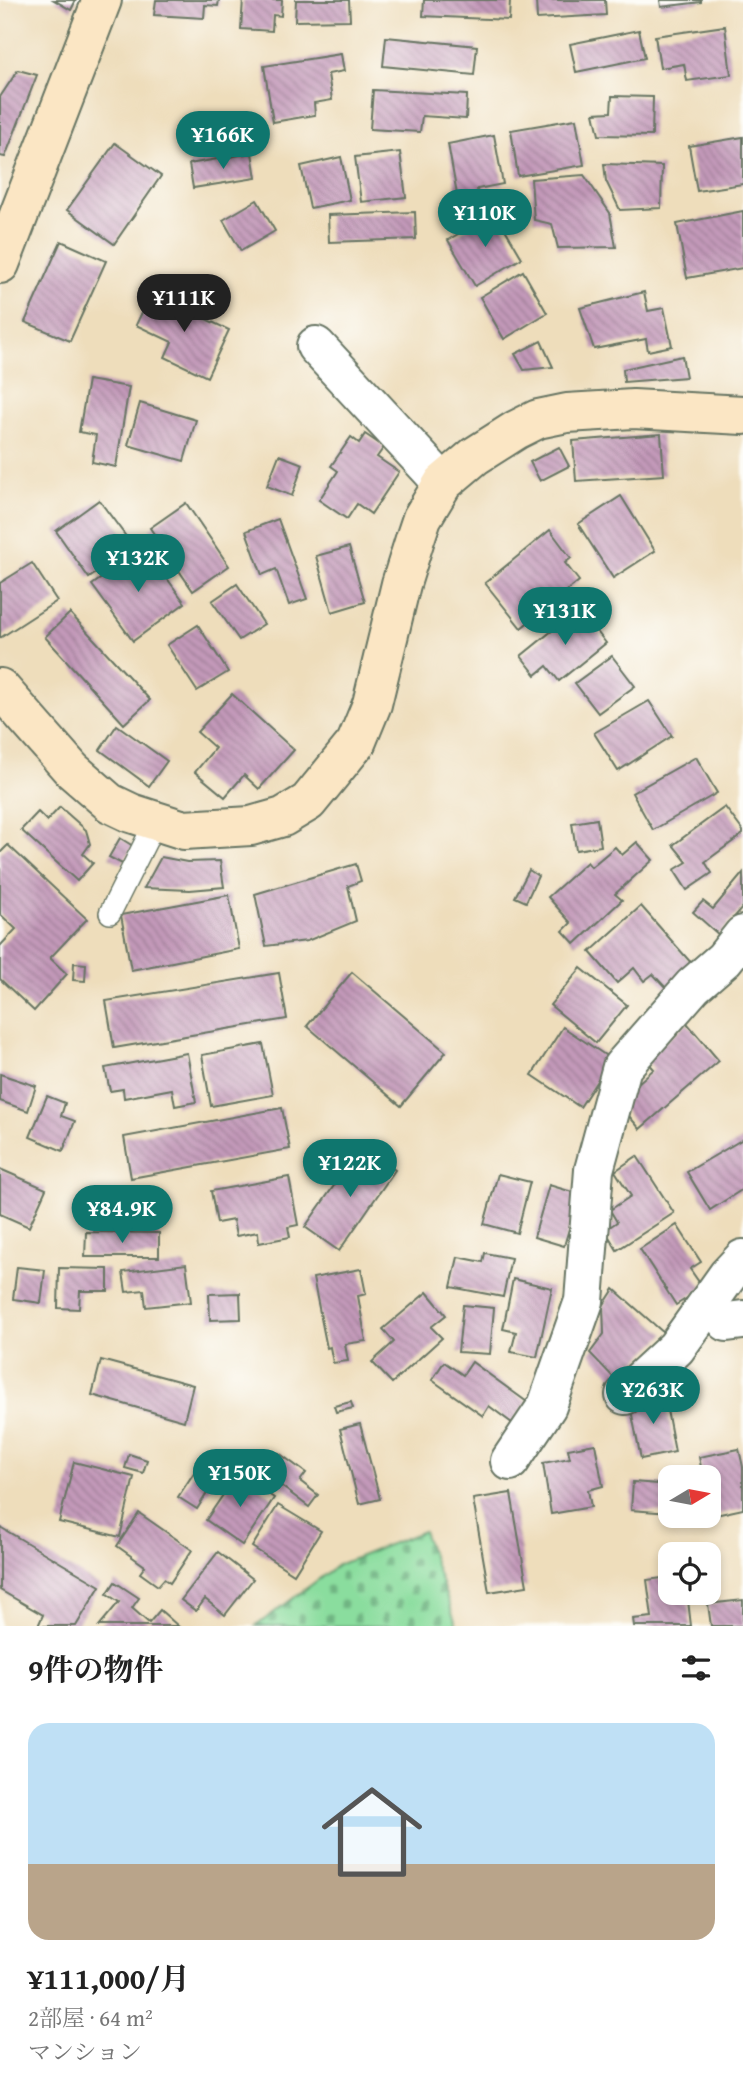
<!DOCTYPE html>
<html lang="ja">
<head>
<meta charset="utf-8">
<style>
	body { margin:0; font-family:"Gentium Book Plus","Noto Serif JP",serif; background:#f6f6f6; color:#222; height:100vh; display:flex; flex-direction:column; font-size:26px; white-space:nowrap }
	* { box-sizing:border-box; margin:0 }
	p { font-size:23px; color:#767676 }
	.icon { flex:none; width:38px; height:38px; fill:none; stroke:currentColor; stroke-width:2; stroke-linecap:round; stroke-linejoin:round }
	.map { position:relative; height:1626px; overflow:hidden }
	.drawer { display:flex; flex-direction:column; background:#fff; flex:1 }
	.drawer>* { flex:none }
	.needle { width:46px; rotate:80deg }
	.tools { position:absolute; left:658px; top:1465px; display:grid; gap:14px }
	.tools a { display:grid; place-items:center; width:63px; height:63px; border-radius:14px; background:#fff; box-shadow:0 4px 10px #0003; font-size:35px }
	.price { position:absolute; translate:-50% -60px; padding:0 16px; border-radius:24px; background:#0f766e; color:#fff; font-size:23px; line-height:46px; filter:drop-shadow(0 2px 4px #0008) }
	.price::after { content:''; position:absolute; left:50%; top:42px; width:21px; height:16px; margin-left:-10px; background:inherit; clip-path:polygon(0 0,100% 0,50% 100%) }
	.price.on { background:#222; color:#fff }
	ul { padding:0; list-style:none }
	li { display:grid; align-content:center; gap:14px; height:371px; padding:0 28px }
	li span { display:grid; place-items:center; height:217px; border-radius:21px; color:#555 }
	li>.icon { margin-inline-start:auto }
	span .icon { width:126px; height:126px; fill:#fffc; stroke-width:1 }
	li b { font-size:30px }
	h2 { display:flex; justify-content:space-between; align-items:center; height:84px; padding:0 28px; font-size:30px }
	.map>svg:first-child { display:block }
	.cemetery { fill:url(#cemetery-stones); stroke:#548d69; stroke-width:2 }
	.building { fill:url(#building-back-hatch) }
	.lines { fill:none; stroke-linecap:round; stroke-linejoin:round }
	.lane-casing { stroke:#677563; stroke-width:24 }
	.street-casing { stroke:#677563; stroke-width:42 }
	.secondary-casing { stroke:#677563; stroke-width:42 }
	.lane { stroke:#fff; stroke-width:21 }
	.street { stroke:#fff; stroke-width:38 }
	.secondary { stroke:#fbe6c4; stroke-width:38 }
</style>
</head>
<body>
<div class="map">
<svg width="743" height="1626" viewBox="0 0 743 1626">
	<defs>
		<pattern id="cemetery-stones" width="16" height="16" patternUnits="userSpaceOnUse" patternTransform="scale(1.75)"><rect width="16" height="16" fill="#8add9e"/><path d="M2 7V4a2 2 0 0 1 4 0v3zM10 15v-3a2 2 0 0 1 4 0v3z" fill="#70b482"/></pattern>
		<pattern id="building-back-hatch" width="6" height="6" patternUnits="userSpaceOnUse" patternTransform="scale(1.75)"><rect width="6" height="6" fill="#c399b9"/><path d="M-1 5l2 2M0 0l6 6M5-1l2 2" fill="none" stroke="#9e7e97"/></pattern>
	</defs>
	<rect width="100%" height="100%" fill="#fdfcf7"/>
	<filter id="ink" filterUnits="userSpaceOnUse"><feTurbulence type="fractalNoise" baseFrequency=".0143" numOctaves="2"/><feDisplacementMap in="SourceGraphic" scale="14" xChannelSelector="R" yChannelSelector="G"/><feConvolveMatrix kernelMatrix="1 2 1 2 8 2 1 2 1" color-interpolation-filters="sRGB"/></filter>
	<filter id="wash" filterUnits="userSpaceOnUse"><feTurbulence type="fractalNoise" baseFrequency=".00686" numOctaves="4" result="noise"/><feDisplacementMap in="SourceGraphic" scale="28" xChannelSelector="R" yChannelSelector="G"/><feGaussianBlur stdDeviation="1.57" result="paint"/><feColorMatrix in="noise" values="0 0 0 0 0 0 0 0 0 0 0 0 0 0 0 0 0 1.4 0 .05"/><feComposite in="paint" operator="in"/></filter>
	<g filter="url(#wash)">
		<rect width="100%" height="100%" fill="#edb"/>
		<path class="cemetery" d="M423 1531 457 1626H256L338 1565Z"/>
		<g id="blocks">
			<g class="building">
				<path d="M54 0H76L71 10Z"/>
				<path d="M156 0H219L218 6 205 5 204 18 154 15Z"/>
				<path d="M243 0H282L281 16 273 15 272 31 241 29Z"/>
				<path d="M296 0H349L350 20 295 21Z"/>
				<path d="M424 0H510L509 20 423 16Z"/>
				<path d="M536 0H605L606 15 537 19Z"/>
				<path d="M660 0H701V2L661 7Z"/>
				<path d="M725 26 731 75 687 81 684 64 660 68 655 36Z"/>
				<path d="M639 30 645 58 576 72 570 44Z"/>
				<path d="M386 37 477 46 474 75 383 66Z"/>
				<path d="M341 54 344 71 328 74 332 100 314 103 315 115 273 122 264 66Z"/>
				<path d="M18 70 37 75 5 157 0 156V97Z"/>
				<path d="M373 90 467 95 466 119 422 116 420 132 370 129Z"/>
				<path d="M612 96 653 97 652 136 599 135 594 113 611 112Z"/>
				<path d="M576 119 584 165 518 176 511 130Z"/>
				<path d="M494 135 503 184 477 189 478 196 458 200 448 144Z"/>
				<path d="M743 137V184L697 191 689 146Z"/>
				<path d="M115 143 161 176 114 244 67 210Z"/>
				<path d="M400 152 406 197 361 202 355 157Z"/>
				<path d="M252 153 256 178 193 188 189 164Z"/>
				<path d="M341 157 350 200 310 208 301 166Z"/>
				<path d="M604 164 662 166 661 208 620 210 606 181Z"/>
				<path d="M584 175 610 213 616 247 558 248 552 224 534 220 531 179Z"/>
				<path d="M257 200 275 231 241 251 223 220Z"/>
				<path d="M743 211V268L687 278 677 224Z"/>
				<path d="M415 212 416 239 329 242 328 215Z"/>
				<path d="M495 212 522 258 475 286 448 240Z"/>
				<path d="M61 241 106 261 70 341 25 322Z"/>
				<path d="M523 271 547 313 504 339 480 297Z"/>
				<path d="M644 292 648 311 664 308 672 346 648 351 646 339 594 349 580 308Z"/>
				<path d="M151 293 229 330 207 377 165 357 172 342 136 325Z"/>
				<path d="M541 341 553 367 524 370 515 354Z"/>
				<path d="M682 356 686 377 624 382 623 369Z"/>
				<path d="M88 380 129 387 116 467 92 462 96 435 79 432Z"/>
				<path d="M140 403 196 420 184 461 128 445Z"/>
				<path d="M365 434 384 447 377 457 399 472 371 514 357 504 347 519 319 500 338 471 331 466 351 437 359 443Z"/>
				<path d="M661 434 664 475 576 481 573 441Z"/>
				<path d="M559 447 569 466 540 481 530 462Z"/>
				<path d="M279 455 303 464 292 496 267 486Z"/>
				<path d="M621 496 655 551 613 578 578 524Z"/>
				<path d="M99 500 133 546 89 578 56 531Z"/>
				<path d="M186 503 229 566 193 591 150 528Z"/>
				<path d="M278 519 307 599 289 605 276 569 262 575 246 531Z"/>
				<path d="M550 530 571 558 565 563 579 581 521 628 485 583Z"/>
				<path d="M144 547 185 603 133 641 92 585Z"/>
				<path d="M349 547 365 602 332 612 316 556Z"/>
				<path d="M32 563 57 601 0 638V583Z"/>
				<path d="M237 584 264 624 239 640 212 601Z"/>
				<path d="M579 609 606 643 559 681 547 666 536 675 521 656Z"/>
				<path d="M70 613 150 700 124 724 45 637Z"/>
				<path d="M198 625 228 672 197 691 167 645Z"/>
				<path d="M612 656 635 686 598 713 575 683Z"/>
				<path d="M232 694 294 750 259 789 244 775 225 797 195 772 215 748 197 732Z"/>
				<path d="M649 701 672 736 618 771 594 733Z"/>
				<path d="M117 725 167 761 149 786 100 750Z"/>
				<path d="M696 757 717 793 653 830 632 793Z"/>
				<path d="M60 807 86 830 90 844 83 854 93 863 77 881 21 830 38 812 47 821Z"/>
				<path d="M725 807 743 831V834L705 862 712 873 687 890 674 870 687 862 673 845Z"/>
				<path d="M597 819 601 846 576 850 572 823Z"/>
				<path d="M120 838 133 846 122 864 109 857Z"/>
				<path d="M637 842 653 860 615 894 622 900 575 944 563 931 571 923 548 897 587 862 591 867 615 847 622 855Z"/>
				<path d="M8 845 87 919 50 958 67 974 34 1011 0 979V946L16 929 0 914V853Z"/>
				<path d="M161 857 187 862 220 861 224 887 190 890 144 888Z"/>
				<path d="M356 864 361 881 348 886 356 921 307 941 266 946 255 894Z"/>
				<path d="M529 870 538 876 526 902 515 897Z"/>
				<path d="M743 873V907L719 935 693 912 703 901 713 909Z"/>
				<path d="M229 895 239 949 131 970 121 915Z"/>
				<path d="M641 906 693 965 667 989 653 974 644 981 634 968 617 983 590 952Z"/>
				<path d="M74 963 86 964 85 981 73 980Z"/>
				<path d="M581 968 627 1005 596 1043 550 1005Z"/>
				<path d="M352 972 446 1052 401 1106 307 1026Z"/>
				<path d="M279 973 287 1019 114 1048 106 1001Z"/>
				<path d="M687 1023 719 1061 640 1129 617 1102 654 1069 645 1059Z"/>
				<path d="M563 1027 611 1059 580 1107 532 1075Z"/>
				<path d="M263 1044 273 1095 211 1106 202 1055Z"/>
				<path d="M187 1053 196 1102 175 1106 172 1089 124 1098 123 1089 110 1091 105 1068Z"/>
				<path d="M0 1074 36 1086 28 1111 0 1101Z"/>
				<path d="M47 1096 65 1103 61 1116 75 1121 63 1151 30 1137Z"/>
				<path d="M282 1108 290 1149 131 1178 124 1137Z"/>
				<path d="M743 1139V1189L710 1210 687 1172Z"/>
				<path d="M362 1146 395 1170 339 1251 305 1227Z"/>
				<path d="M637 1156 674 1213 617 1250 605 1230 617 1222 610 1210 631 1196 615 1171Z"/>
				<path d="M0 1169 46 1189 29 1227 0 1214Z"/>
				<path d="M498 1174 530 1182 517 1233 484 1224Z"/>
				<path d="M289 1177 298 1225 288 1227 290 1237 259 1243 258 1232 236 1236 233 1220 217 1223 211 1191Z"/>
				<path d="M549 1185 579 1194 564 1246 534 1237Z"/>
				<path d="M677 1225 701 1262 690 1269 703 1288 676 1305 640 1249Z"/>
				<path d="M86 1232 159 1233V1257H85Z"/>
				<path d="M485 1253 511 1258 503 1297 451 1287 458 1257 483 1262Z"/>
				<path d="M186 1264 191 1302 146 1307 144 1290 126 1292 123 1272Z"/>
				<path d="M17 1267 45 1270 41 1303 13 1299Z"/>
				<path d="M59 1268 108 1269V1291H80L79 1309 58 1308Z"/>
				<path d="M361 1269 366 1294 358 1296 366 1341 345 1344 348 1361 333 1363 330 1347 327 1348 313 1278Z"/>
				<path d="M513 1279 552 1288 537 1357 511 1352 516 1332 503 1329Z"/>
				<path d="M614 1289 665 1334 616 1380 590 1353 604 1334 603 1306Z"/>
				<path d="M427 1292 446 1315 431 1327 442 1338 392 1383 372 1362 394 1342 383 1329Z"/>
				<path d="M240 1293 241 1319 210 1320 209 1294Z"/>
				<path d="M463 1305 494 1308 490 1354 458 1352Z"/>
				<path d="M101 1360 193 1385 184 1421 92 1395Z"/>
				<path d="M444 1362 463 1375 472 1362 527 1402 512 1423 489 1406 483 1416 432 1380Z"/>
				<path d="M662 1384 675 1452 641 1459 630 1405 656 1400 653 1386Z"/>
				<path d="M351 1402 353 1408 336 1412 334 1406Z"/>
				<path d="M360 1424 380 1499 359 1504 340 1429Z"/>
				<path d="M595 1444 603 1486 588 1490 591 1507 551 1514 543 1463 570 1458 568 1449Z"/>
				<path d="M739 1449 743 1467V1509L711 1516 709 1504V1477H703L699 1457Z"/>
				<path d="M279 1453 306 1473 300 1481 318 1495 309 1507 264 1473Z"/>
				<path d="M129 1454 147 1460 143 1473 125 1468Z"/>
				<path d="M74 1462 134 1477 120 1537 59 1522Z"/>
				<path d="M197 1468 216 1479 197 1509 178 1497Z"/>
				<path d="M238 1473 274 1498 242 1545 206 1520Z"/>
				<path d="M633 1482 670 1485V1513L631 1510Z"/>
				<path d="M511 1493 527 1586 489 1592 473 1499Z"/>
				<path d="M278 1505 321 1531 294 1574 252 1547Z"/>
				<path d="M139 1513 192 1550 170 1583 164 1579 158 1586 140 1573 145 1566 117 1546Z"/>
				<path d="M0 1527 100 1586 76 1626H38L43 1615 0 1590Z"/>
				<path d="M218 1552 253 1579 225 1615 205 1599 196 1611 181 1600Z"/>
				<path d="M670 1577V1592H687L691 1626H634L633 1619 652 1617 647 1580Z"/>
				<path d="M115 1582 139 1598 132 1608 149 1623 160 1610 178 1626H99L119 1602 107 1594Z"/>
				<path d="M743 1600V1626H711L708 1604Z"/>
			</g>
		</g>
	</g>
	<g filter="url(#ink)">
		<use href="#blocks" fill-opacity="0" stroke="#677563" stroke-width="2"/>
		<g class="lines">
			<defs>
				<path id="lane" d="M110 913 156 821"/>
				<g id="street">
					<path d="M316 346 443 483"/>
					<path d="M727 1322 743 1320"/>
					<path d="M625 1395 676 1348 728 1275 743 1259"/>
					<path d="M510 1461 547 1406 584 1301 594 1170 622 1067 693 986 724 959 743 935"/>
				</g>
				<g id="secondary">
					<path d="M0 264 102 0"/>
					<path d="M0 688 72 770 110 803 131 813 184 830 251 826 283 817 308 802 356 743 372 704 401 584 415 539 422 518 443 483 475 456 516 430 538 419 567 413 633 409 743 415"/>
				</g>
			</defs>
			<use href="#lane" class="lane-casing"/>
			<use href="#street" class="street-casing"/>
			<use href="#secondary" class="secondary-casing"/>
			<use href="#lane" class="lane"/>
			<use href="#street" class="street"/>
			<use href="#secondary" class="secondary"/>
		</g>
	</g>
</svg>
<div class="tools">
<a><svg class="needle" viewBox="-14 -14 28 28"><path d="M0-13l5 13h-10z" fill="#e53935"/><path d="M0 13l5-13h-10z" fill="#767676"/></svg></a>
<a><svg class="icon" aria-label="locate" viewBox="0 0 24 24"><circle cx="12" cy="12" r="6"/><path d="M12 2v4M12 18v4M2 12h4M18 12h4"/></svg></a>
</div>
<b class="price" style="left:223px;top:171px">¥166K</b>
<b class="price" style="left:485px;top:249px">¥110K</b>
<b class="price on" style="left:184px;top:334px">¥111K</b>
<b class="price" style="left:138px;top:594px">¥132K</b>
<b class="price" style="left:565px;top:647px">¥131K</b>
<b class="price" style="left:350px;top:1199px">¥122K</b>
<b class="price" style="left:122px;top:1245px">¥84.9K</b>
<b class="price" style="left:653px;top:1426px">¥263K</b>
<b class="price" style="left:240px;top:1509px">¥150K</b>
</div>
<section class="drawer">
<h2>9件の物件<svg class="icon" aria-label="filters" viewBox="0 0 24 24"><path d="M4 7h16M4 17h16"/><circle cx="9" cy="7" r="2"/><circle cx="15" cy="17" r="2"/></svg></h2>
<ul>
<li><span style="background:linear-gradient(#bfe0f5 65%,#b9a48a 0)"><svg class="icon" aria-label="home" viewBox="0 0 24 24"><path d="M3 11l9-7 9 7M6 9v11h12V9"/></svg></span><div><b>¥111,000/月</b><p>2部屋 · 64 m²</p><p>マンション</p></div></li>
</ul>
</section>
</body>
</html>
